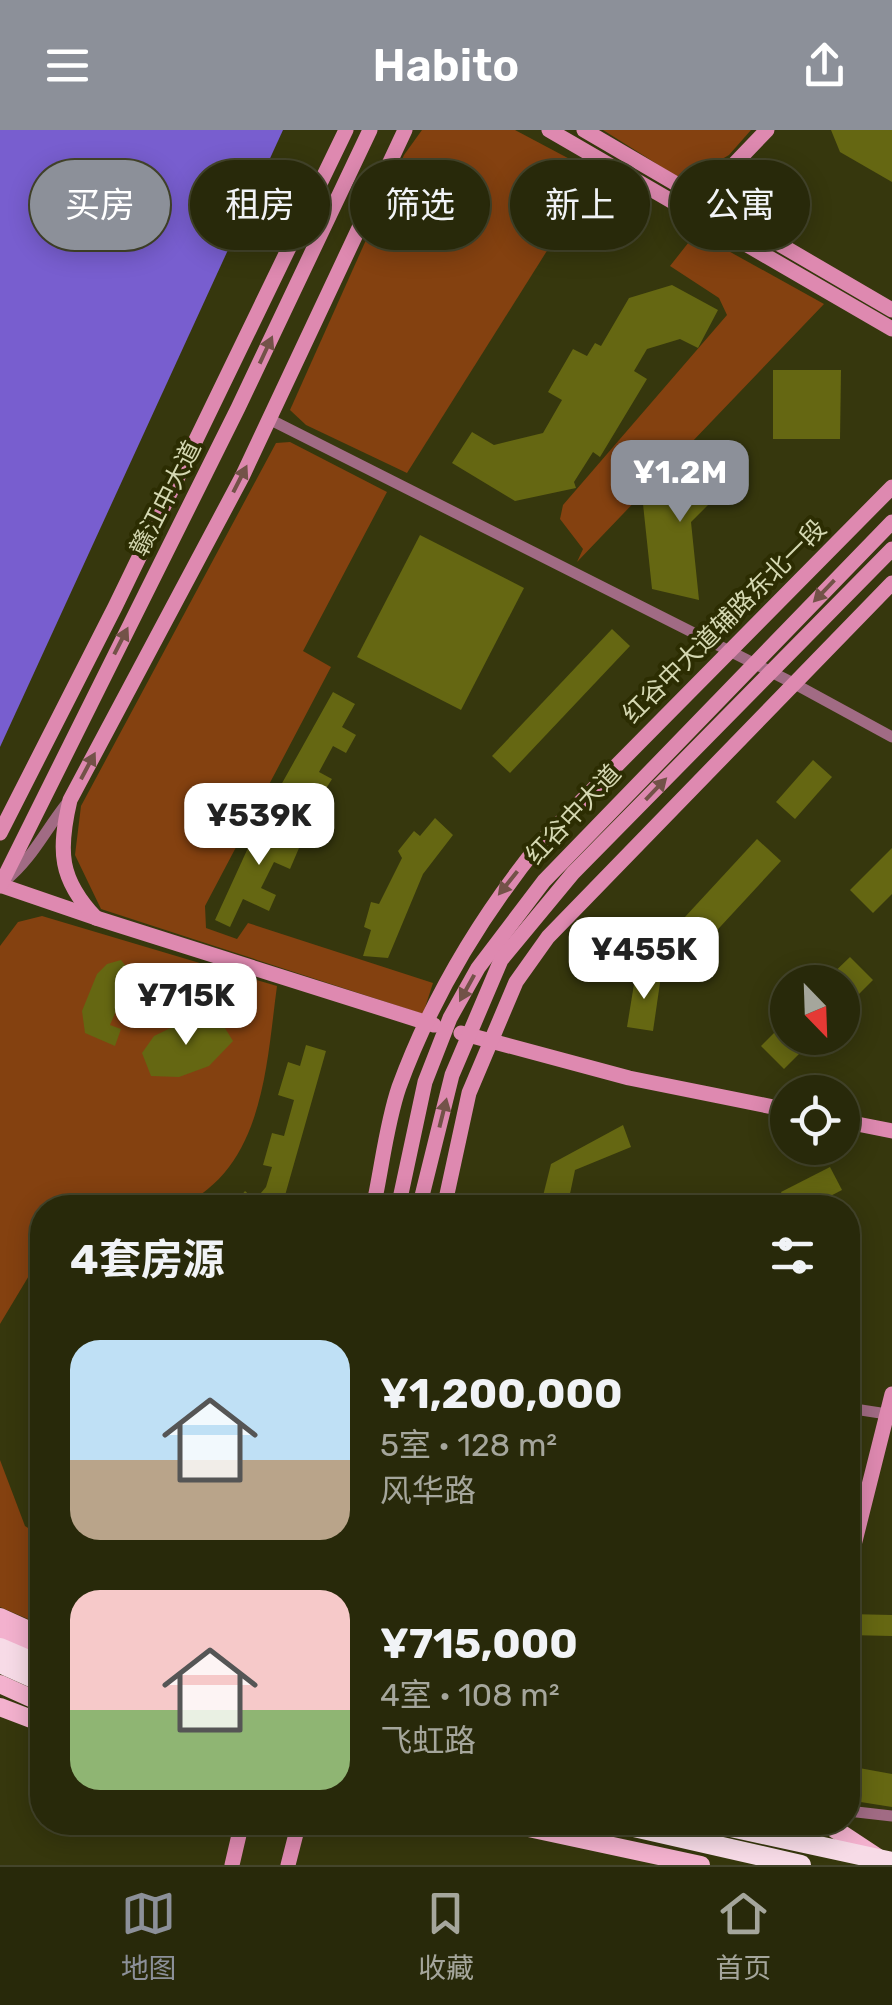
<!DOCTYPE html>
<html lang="zh">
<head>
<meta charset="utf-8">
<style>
	body { margin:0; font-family:Rubik,"Noto Sans SC",sans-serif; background:#303113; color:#f1f3f6; height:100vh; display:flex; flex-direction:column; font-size:38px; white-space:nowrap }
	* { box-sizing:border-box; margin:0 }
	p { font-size:32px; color:#a5a69c }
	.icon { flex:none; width:55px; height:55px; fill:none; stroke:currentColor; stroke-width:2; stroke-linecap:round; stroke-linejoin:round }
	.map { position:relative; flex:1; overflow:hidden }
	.sheet { position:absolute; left:30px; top:1065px; width:830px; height:640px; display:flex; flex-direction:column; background:#28290a; border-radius:40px; box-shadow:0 5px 25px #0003,0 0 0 2px #44452b }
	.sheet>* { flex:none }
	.guide { position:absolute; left:30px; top:30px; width:832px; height:90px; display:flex; gap:20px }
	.needle { width:65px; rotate:157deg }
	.tools { position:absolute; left:770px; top:835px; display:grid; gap:20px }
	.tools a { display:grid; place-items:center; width:90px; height:90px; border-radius:50%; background:#28290a; box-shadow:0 5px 25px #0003,0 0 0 2px #44452b; font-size:50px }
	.price { position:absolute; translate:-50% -85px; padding:0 22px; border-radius:20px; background:#fff; color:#222; font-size:32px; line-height:65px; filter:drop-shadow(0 2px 5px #0008) }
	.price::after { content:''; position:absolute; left:50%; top:60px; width:30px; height:22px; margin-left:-15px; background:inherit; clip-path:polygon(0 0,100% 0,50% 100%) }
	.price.selected { background:#8c9099; color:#fff }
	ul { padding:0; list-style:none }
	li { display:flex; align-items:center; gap:30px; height:250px; padding:0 40px }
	li span { display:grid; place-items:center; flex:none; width:280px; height:200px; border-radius:30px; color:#555 }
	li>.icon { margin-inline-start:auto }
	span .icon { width:120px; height:120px; fill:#fffc; stroke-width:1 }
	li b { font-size:42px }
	h2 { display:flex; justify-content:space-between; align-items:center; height:120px; padding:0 40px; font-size:42px }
	.pill { padding:0 35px; border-radius:45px; background:#28290a; box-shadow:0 5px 25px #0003,0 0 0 2px #44452b; font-size:35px; line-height:90px }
	.pill.selected { background:#8c9099; color:#fff }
	header { display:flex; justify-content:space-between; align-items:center; height:130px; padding:0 40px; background:#8c9099; color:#fff; font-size:45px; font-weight:600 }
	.tabs { display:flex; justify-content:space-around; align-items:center; height:140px; border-top:2px solid #44452b; background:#28290a; font-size:28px; color:#a5a69c }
	.tabs a { display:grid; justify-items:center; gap:5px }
	.tabs .selected { color:#8c9099 }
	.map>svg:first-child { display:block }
	.green { fill:#844110 }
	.water { fill:#785ecf }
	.building { fill:#656712 }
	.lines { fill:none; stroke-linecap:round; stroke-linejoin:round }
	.street { stroke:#a16b84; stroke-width:11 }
	.secondary { stroke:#de89b0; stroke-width:15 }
	.primary { stroke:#f3b1ce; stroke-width:18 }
	.highway { stroke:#f7dbe7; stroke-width:20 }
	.oneway { fill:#735248 }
	.labels { text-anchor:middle; stroke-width:8; stroke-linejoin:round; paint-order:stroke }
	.street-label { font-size:25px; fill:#d5d8b2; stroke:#2c2d02 }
</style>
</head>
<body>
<header><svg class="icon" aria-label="menu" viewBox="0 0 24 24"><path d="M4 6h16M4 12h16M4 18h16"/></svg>Habito<svg class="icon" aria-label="share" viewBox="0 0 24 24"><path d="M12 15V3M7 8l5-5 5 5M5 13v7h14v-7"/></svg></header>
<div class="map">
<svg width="892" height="1735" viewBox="0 0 892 1735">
	<rect width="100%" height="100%" fill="#36370d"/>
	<g class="green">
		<path d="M422 0H515L596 43 407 343 306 295 290 280 404 25Z"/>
		<path d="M603 0H751L729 25 684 51Z"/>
		<path d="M696 103 824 174 577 432 583 419 560 389 563 375 727 185 719 168 670 136Z"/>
		<path d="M290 312 387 362 303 521 331 537 205 776 206 798 237 809 248 793 433 853 423 884 101 779 75 725 81 676 276 313Z"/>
		<path d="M42 786 277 856C266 937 264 1038 179 1077L42 1078V1124L0 1194V816L18 792Z"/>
		<path d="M0 1330 25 1396 42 1407V1495L0 1477Z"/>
	</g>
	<path class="water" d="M0 0H283L0 617Z"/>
	<g class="building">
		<path d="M831 0H892V52L840 22Z"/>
		<path d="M672 155 718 180 698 218 680 209 647 219 634 241 647 249 600 327 593 322 574 352 576 358 515 371 452 333 472 302 494 315 543 303 562 270 548 262 573 219 587 226 595 213 601 216 629 168Z"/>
		<path d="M773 240H841L840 309H773Z"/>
		<path d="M703 320 730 353 691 392 699 470 652 459 643 374Z"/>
		<path d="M420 405 524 458 461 580 357 527Z"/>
		<path d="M612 499 630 516 510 643 492 626Z"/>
		<path d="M333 562 355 574 342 597 356 605 346 623 333 616 319 642 332 649 322 665 310 658 300 677 276 664Z"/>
		<path d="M813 630 832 647 795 689 776 672Z"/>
		<path d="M264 683 292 695 284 712 299 718 290 739 274 732 261 758 276 765 269 781 243 769 230 797 215 790Z"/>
		<path d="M435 688 453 705 423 744 388 828 363 826 371 800 364 797 371 772 379 774 402 728 398 721 414 701 420 706Z"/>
		<path d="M757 709 781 731 696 823 672 801Z"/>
		<path d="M892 718V764L873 783 850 760Z"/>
		<path d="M850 827 873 850 842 881V852H824Z"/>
		<path d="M121 830 136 849 130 866 122 867 110 895 121 899 115 916 85 903 82 881 97 844 107 834Z"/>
		<path d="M636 842 661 846 653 901 627 897Z"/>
		<path d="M788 889V908H815L784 939 761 916Z"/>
		<path d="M220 890 233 911 209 936 179 947 151 946 142 923 154 906 185 891Z"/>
		<path d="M306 915 326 921 284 1069 276 1078H231L245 1061 255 1070 266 1057 272 1037 263 1035 272 1003 284 1006 294 970 278 965 288 932 300 936Z"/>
		<path d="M623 995 631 1017 575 1040 567 1078H540L551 1034Z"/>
		<path d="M830 1037 842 1060 807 1078H788L781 1062Z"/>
		<path d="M848 1484 892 1485V1506L848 1505Z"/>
		<path d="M848 1636 892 1644V1677L848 1670Z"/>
	</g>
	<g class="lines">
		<g class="street">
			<path d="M269 289 793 553 892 607"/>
			<path d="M5 751C33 728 44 702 67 673"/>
			<path d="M848 1278 887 1284"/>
			<path d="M848 1681 892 1686"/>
		</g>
		<g class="secondary">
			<path d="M549 0 892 199"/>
			<path d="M584 0 892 180"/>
			<path d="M697 73 767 0"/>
			<path d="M0 703 115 477 346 0"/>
			<path d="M0 755 96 788 434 895"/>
			<path d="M0 756 238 278 370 0"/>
			<path d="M96 788C59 749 58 721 70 670L242 347 405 0"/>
			<path d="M461 903 629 948 788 980"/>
			<path d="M842 991 892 1001"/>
			<path d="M373 1078C382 1038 386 995 399 957 432 867 481 786 541 712L892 357"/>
			<path d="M398 1078 425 952 450 888 478 838 544 751 892 392"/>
			<path d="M419 1078 452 945 501 830 573 743 892 419"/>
			<path d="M444 1078 469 963 516 852 548 807 892 453"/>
			<path d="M848 1439 892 1264"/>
			<path d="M232 1735 242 1692"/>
			<path d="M288 1735 299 1692"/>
		</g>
		<g class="primary">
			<path d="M0 1487 42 1506"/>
			<path d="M0 1502 42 1520"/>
			<path d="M0 1554 42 1573"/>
			<path d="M0 1577 42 1593"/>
			<path d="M501 1692 701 1735"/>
			<path d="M824 1692 877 1727"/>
		</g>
		<g class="highway">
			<path d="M0 1518 42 1536"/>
			<path d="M0 1533 42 1552"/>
			<path d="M612 1692 801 1735"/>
			<path d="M708 1692 892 1732"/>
		</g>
	</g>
	<defs><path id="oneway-solid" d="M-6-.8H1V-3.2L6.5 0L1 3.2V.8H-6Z" transform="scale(2.5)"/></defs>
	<g class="oneway">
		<use href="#oneway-solid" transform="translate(266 220) rotate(-65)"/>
		<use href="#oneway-solid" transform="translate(240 349) rotate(-63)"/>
		<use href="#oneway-solid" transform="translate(824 461) rotate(134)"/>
		<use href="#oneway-solid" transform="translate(121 511) rotate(-63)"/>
		<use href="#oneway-solid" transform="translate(88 636) rotate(-62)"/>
		<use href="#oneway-solid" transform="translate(656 659) rotate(-46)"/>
		<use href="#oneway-solid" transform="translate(508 753) rotate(129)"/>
		<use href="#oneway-solid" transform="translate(467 858) rotate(119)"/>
		<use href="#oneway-solid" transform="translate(443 983) rotate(-76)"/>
	</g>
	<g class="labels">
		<g class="street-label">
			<text transform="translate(165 368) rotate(-63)" y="9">赣江中大道</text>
			<text transform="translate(724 491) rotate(-45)" y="9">红谷中大道辅路东北一段</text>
			<text transform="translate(573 684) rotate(-47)" y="9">红谷中大道</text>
		</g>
	</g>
</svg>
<div class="tools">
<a><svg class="needle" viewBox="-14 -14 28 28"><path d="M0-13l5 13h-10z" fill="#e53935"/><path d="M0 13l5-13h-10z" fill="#a5a69c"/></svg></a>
<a><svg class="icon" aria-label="locate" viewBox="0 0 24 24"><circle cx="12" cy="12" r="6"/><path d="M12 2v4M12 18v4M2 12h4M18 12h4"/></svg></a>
</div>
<b class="price selected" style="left:680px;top:395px">¥1.2M</b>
<b class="price" style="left:259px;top:738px">¥539K</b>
<b class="price" style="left:644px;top:872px">¥455K</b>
<b class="price" style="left:186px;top:918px">¥715K</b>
<div class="guide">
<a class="pill selected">买房</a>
<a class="pill">租房</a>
<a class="pill">筛选</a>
<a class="pill">新上</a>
<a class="pill">公寓</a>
</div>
<section class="sheet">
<h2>4套房源<svg class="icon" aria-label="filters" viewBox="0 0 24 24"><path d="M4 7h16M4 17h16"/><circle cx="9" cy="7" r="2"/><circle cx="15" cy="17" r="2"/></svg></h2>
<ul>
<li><span style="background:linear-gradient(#bfe0f5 60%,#b9a48a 0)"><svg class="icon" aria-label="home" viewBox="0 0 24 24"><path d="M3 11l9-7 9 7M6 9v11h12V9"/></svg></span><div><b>¥1,200,000</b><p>5室 · 128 m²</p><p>风华路</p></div></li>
<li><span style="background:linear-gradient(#f6c9c9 60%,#8fb573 0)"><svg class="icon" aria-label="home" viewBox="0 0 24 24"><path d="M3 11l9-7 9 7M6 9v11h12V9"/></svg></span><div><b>¥715,000</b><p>4室 · 108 m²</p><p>飞虹路</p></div></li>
</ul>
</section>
</div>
<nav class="tabs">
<a class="selected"><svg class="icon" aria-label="map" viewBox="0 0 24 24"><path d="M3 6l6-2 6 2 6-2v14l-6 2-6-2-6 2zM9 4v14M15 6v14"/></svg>地图</a>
<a><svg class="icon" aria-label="saved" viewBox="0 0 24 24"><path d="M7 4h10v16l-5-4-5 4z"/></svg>收藏</a>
<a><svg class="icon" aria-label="home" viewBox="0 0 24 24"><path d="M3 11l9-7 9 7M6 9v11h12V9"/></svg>首页</a>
</nav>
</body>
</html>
